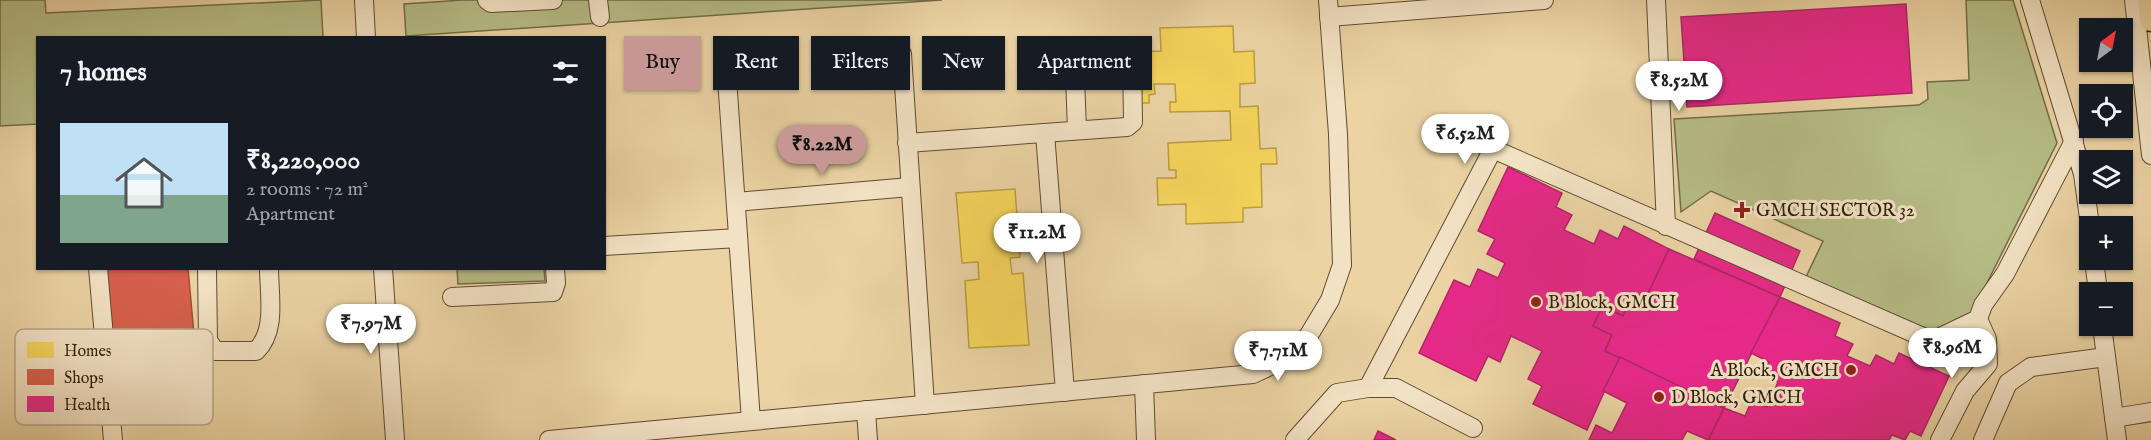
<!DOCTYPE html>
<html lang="en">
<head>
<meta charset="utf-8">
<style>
	body { margin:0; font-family:"IM FELL English",serif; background:#20242c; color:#f1f3f6; height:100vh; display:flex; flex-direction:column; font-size:22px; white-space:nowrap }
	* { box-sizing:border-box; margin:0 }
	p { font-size:20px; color:#9ea1a6 }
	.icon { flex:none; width:33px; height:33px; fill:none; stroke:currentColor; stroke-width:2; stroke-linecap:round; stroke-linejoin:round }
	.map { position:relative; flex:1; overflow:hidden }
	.sheet { position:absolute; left:36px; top:36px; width:570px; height:234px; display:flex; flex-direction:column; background:#171b24; border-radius:0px; box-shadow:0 2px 4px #0004 }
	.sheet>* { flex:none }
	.hud { position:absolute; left:624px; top:36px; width:570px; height:54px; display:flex; gap:12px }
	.needle { width:39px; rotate:32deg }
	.tools { position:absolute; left:2079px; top:18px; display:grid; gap:12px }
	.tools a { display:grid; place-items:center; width:54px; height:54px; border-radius:0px; background:#171b24; box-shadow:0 2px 4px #0004; font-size:30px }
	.price { position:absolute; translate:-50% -51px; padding:0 14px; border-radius:21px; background:#fff; color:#222; font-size:20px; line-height:39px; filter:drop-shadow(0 2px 3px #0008) }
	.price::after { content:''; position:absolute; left:50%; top:36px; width:18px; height:14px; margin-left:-9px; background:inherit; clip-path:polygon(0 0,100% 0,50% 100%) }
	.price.on { background:#c59692; color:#111 }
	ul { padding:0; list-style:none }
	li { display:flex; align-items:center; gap:18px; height:150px; padding:0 24px }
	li+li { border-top:2px solid #363941 }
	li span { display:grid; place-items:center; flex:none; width:168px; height:120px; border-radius:0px; color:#555 }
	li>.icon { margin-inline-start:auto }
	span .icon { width:72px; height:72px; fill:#fffc; stroke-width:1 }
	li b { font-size:26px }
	h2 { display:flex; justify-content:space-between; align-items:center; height:72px; padding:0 24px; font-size:26px }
	.chip { padding:0 21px; border-radius:0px; background:#171b24; box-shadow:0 2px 4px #0004; font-size:21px; line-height:54px }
	.chip.on { background:#c59692; color:#111 }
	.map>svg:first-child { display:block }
	.green { fill:#b6bc86; stroke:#726d48; stroke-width:1.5 }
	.homes { fill:#f6d55c; stroke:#ba9e44; stroke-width:1.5 }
	.shops { fill:#d6604d; stroke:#a44c39; stroke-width:1.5 }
	.health { fill:#e7298a; stroke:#b02664; stroke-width:1.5 }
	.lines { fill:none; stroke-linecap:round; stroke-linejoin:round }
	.minor-casing { stroke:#5e4b31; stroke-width:20 }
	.major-casing { stroke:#2f1e0b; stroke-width:25 }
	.minor { stroke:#f2e2c4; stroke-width:18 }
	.major { stroke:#ebd3a4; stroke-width:22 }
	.poi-dot { fill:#8f2418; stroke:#f2e2c4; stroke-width:2 }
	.labels { text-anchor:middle; stroke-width:6; stroke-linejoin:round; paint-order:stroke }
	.poi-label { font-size:18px; fill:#2f1e0b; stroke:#f2e2c4; text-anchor:start }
	.key { fill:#f2e2c4; stroke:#b8a78c; stroke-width:1.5 }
	.key-label { font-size:16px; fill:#2f1e0b }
</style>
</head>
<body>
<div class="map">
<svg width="2151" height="440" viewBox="0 0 2151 440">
	<rect width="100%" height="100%" fill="#ebd3a4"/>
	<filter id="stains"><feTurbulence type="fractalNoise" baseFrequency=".00333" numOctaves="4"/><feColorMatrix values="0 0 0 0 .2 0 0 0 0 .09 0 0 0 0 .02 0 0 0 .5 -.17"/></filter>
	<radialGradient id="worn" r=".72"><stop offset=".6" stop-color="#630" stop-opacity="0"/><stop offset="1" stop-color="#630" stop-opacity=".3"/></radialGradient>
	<g class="green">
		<path d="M0 0H45L46 13 321 0 323 37 38 38 37 124 0 126Z"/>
		<path d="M463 0H942L406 36 404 4Z"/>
		<path d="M1966 0H2013L2057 143 1972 313 1931 333 1806 277 1823 241 1711 191 1681 212 1674 119 1919 105 1928 99 1927 82 1969 80Z"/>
		<path d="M457 269H544L545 281 458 284Z"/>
	</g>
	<g class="homes">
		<path d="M1233 26 1234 52 1254 51 1255 83 1240 84V107L1258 106 1260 149 1276 148 1277 164H1261L1262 207 1243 208V222L1186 224V204L1158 205 1157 178H1176V170H1169L1168 143 1231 140 1230 111 1170 112V102H1176L1175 84H1154L1155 94 1149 95V103H1138L1137 52 1161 51 1160 28Z"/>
		<path d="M1015 189 1020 257 1010 258 1012 274 1023 273 1029 345 969 348 965 281 979 279 978 262 962 263 956 193Z"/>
	</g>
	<path class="shops" d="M107 268H188L201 412 111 417Z"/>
	<g class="health">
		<path d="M1906 4 1912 93 1687 107 1681 17Z"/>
		<path d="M1508 167 1562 193 1556 207 1572 215 1564 230 1594 244 1600 230 1618 239 1624 226 1669 249 1646 298 1634 292 1623 316 1603 306 1593 326 1612 335 1605 351 1620 357 1587 430 1533 404 1542 386 1528 379 1542 351 1511 336 1500 362 1488 356 1476 381 1419 353 1454 280 1470 287 1478 269 1498 278 1505 263 1487 254 1495 239 1478 231Z"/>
		<path d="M1715 213 1800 251 1780 297 1694 259Z"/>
		<path d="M1669 249 1780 297 1724 408 1605 351 1612 335 1593 326 1603 306 1623 316 1634 292 1646 298Z"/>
		<path d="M1780 297 1840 323 1835 336 1853 344 1847 356 1870 366 1876 355 1894 364 1899 353 1949 376 1921 436 1910 431 1905 440 1892 435 1889 440H1708L1724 408 1745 416 1752 400 1767 407 1778 382 1763 375 1769 362 1751 353Z"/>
		<path d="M1620 357 1724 408 1708 440 1687 431 1682 440H1589L1596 425 1612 433 1627 403 1603 391Z"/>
		<path d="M1378 431 1396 440H1374Z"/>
	</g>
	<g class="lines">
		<defs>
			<g id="minor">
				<path d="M364 0 366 38"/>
				<path d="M487 0 491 3 553 0"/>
				<path d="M598 0 600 17"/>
				<path d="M1656 0 1666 226"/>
				<path d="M2030 0 2083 174 2090 226"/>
				<path d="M2134 0 2151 155"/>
				<path d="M1329 17 1544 0"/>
				<path d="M1074 50 1077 130"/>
				<path d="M902 54 925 405"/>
				<path d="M726 64 751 421"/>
				<path d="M1045 133 1065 392"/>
				<path d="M907 143 1127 127 1133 122 1132 57"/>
				<path d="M736 202 910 187"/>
				<path d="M604 246 738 238"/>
				<path d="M2094 260 2098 292"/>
				<path d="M98 268 113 440"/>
				<path d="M207 268 208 340 215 351H256C277 331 269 295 269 268"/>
				<path d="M383 268 395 440"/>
				<path d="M452 297 553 292 556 283 555 268"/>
				<path d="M2102 326 2117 440"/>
				<path d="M1144 384 1146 440"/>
				<path d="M1368 388 1493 149 1932 341 1978 319 1983 305 2005 274 2074 141"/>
				<path d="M866 410 868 440"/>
				<path d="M2114 418 2151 412"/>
				<path d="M549 440 1253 374 1285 359 1309 335 1330 300 1342 265 1338 134 1328 0"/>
				<path d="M1295 440 1337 393 1368 388H1396L1473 428"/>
				<path d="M1940 440 1965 391 1988 364 1987 339 1978 319"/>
				<path d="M1983 440 2008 383 2031 367 2106 357"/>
			</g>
			<path id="major" d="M2149 0 2151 20"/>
		</defs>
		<use href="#minor" class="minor-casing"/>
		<use href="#major" class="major-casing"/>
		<use href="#minor" class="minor"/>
		<use href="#major" class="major"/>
	</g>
	<g class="poi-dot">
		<path d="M1739 201h6v6h6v6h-6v6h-6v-6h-6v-6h6z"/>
		<circle cx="1536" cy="302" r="6"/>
		<circle cx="1851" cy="370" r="6"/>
		<circle cx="1659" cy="397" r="6"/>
	</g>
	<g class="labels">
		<g class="poi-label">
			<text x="1756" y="216">GMCH SECTOR 32</text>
			<text x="1548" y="308">B Block, GMCH</text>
			<text x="1839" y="376" text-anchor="end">A Block, GMCH</text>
			<text x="1671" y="403">D Block, GMCH</text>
		</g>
	</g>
	<rect x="15" y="329" width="198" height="96" rx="9" class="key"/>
	<rect x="27" y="342" width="27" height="16" fill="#f6d55c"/>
	<rect x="27" y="369" width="27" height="16" fill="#d6604d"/>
	<rect x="27" y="396" width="27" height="16" fill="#e7298a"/>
	<g class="key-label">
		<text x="64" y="356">Homes</text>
		<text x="64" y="383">Shops</text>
		<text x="64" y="410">Health</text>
	</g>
	<rect width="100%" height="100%" filter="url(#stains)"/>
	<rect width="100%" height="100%" fill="url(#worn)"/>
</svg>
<div class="tools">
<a><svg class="needle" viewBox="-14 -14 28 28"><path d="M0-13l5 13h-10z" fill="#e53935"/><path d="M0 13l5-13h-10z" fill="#9ea1a6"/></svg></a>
<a><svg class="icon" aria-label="locate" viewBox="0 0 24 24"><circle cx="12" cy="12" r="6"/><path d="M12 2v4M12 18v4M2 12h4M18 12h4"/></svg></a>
<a><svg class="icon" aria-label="layers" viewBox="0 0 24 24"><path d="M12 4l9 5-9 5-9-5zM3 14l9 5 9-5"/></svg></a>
<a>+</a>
<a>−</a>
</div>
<b class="price" style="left:1679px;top:112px">₹8.52M</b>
<b class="price" style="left:1465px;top:165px">₹6.52M</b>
<b class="price on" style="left:822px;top:176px">₹8.22M</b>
<b class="price" style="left:1037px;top:264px">₹11.2M</b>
<b class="price" style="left:371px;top:355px">₹7.97M</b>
<b class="price" style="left:1952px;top:379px">₹8.96M</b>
<b class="price" style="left:1278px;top:382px">₹7.71M</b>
<div class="hud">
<a class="chip on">Buy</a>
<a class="chip">Rent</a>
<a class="chip">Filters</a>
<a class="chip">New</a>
<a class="chip">Apartment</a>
</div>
<section class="sheet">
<h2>7 homes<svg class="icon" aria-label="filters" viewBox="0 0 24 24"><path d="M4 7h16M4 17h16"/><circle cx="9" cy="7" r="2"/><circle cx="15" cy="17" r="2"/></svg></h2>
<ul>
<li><span style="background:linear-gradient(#bfe0f5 60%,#7fa58c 0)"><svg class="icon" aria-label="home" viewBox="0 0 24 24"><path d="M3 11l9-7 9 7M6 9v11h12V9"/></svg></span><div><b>₹8,220,000</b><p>2 rooms · 72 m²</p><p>Apartment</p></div></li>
</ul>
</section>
</div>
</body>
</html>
